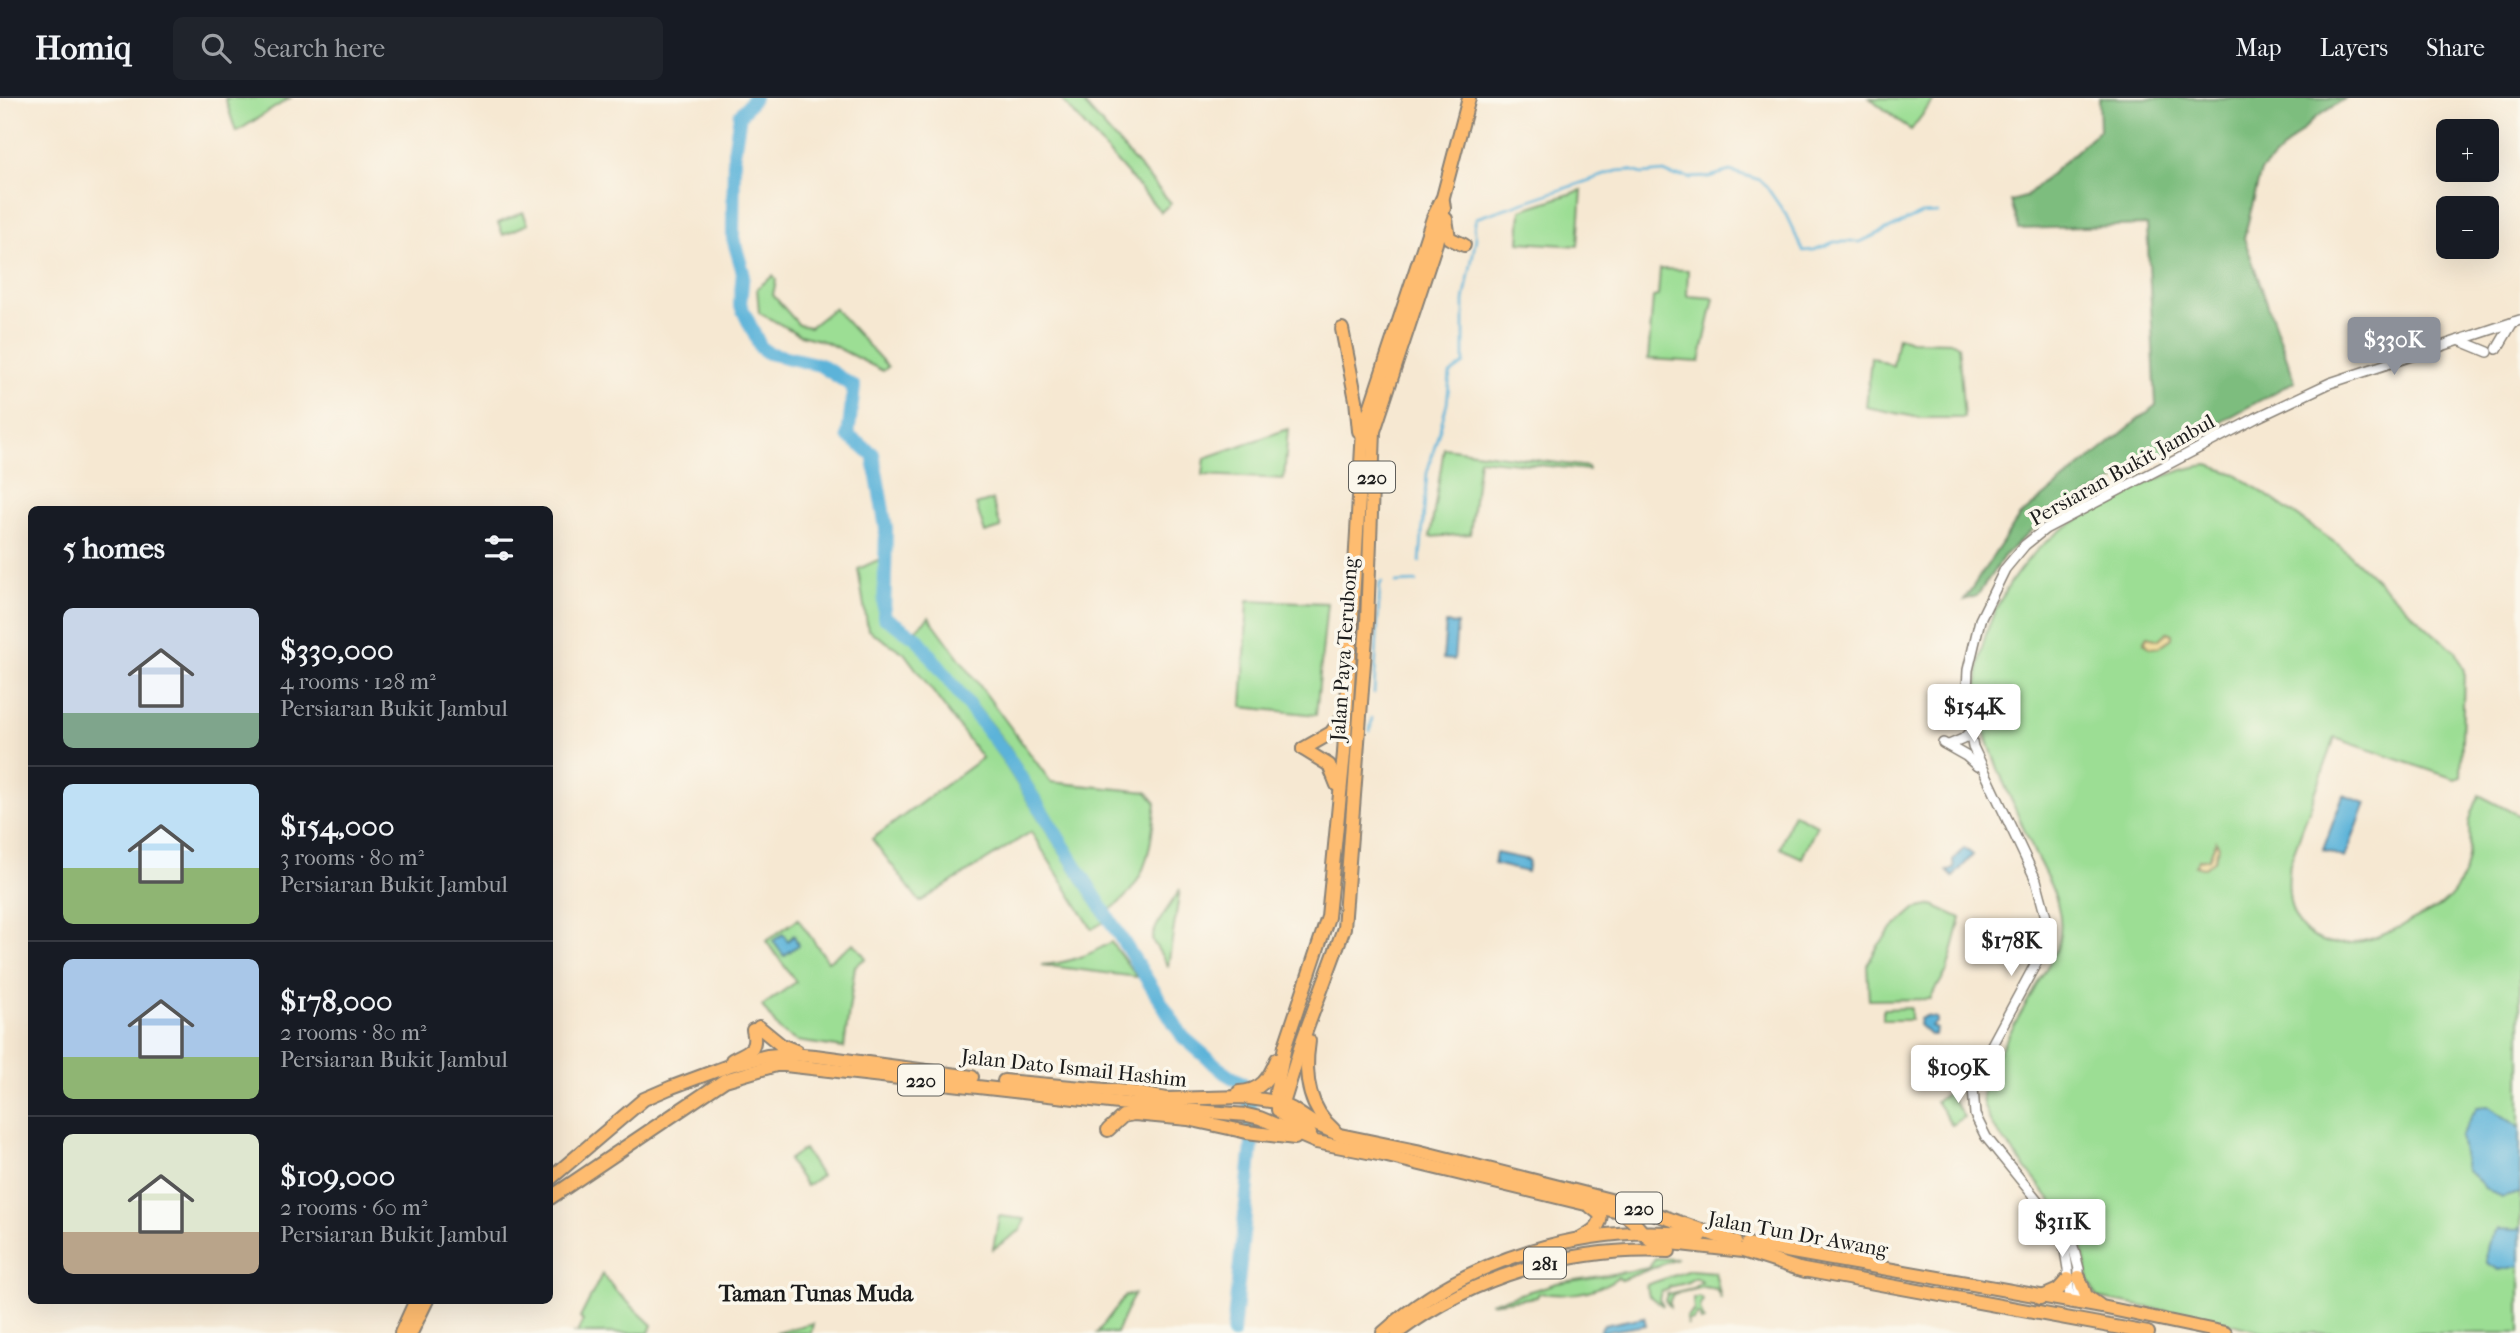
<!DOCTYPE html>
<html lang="en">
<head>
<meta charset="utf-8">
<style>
	body { margin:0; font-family:"IM FELL French Canon",serif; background:#20242c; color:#f1f3f6; height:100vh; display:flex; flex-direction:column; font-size:26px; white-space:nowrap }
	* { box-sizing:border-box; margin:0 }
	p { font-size:23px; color:#9ea1a6 }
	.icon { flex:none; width:38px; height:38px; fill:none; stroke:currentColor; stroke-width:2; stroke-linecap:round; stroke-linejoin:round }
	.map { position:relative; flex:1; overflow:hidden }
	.panel { position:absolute; left:28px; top:408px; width:525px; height:798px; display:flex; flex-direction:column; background:#171b24; border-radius:10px; box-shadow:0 7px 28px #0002 }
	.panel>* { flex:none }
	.controls { position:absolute; left:2436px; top:21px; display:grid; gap:14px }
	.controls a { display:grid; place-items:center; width:63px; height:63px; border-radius:10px; background:#171b24; box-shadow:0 7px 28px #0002; font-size:35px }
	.price { position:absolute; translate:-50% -60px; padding:0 16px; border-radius:7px; background:#fff; color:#222; font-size:23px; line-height:46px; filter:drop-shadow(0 2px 4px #0008) }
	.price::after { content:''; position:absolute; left:50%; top:42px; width:21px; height:16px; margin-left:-10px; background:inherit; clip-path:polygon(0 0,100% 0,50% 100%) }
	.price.active { background:#8c9099; color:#fff }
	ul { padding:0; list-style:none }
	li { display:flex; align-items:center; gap:21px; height:175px; padding:0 35px }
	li+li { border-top:2px solid #363941 }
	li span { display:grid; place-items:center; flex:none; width:196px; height:140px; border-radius:10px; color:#555 }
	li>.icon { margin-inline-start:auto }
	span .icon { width:84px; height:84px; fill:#fffc; stroke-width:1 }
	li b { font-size:30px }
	h2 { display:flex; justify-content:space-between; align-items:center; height:84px; padding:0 35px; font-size:30px }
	header { display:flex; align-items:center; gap:42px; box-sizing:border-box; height:98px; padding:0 35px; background:#171b24; border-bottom:2px solid #363941 }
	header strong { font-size:33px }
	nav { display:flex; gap:38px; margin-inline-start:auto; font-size:24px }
	.search { width:490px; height:63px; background:#20242c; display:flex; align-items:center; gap:18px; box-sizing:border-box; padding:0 24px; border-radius:10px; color:#9ea1a6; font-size:26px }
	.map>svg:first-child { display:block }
	.green { fill:#9cde94; stroke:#5c7d58; stroke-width:2 }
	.forest { fill:#7dbd7e; stroke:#4c6c4d; stroke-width:2 }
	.sand { fill:#eeda9e; stroke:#857b5d; stroke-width:2 }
	.water { fill:#5cb3d9; stroke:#3c687a; stroke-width:2 }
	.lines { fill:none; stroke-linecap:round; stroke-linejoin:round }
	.stream { stroke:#5cb3d9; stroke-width:2.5 }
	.river { stroke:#5cb3d9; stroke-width:14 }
	.minor-casing { stroke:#898277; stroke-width:12 }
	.major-casing { stroke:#898277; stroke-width:16 }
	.minor { stroke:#fff; stroke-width:9 }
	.major { stroke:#febc70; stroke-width:12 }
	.labels { text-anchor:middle; stroke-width:7; stroke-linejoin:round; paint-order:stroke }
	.shield { fill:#fbf7ec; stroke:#5f5e5a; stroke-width:2 }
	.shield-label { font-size:19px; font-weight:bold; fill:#1c1c1c }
	.street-label { font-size:21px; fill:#1c1c1c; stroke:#fbf7ec }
	.neighbourhood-label { font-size:23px; font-weight:bold; fill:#1c1c1c; stroke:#fbf7ec }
</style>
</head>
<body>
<header>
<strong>Homiq</strong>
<div class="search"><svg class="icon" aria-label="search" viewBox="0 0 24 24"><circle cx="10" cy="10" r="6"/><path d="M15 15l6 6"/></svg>Search here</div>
<nav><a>Map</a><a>Layers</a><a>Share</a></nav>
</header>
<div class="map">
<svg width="2520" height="1235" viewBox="0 0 2520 1235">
	<rect width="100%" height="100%" fill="#fbf7ec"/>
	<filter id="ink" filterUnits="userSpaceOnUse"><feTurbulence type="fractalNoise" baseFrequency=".0143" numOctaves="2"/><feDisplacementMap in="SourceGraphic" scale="14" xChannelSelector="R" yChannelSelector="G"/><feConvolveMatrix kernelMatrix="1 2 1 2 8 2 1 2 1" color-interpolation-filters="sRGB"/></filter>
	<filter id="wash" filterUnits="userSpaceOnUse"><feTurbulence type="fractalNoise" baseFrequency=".00686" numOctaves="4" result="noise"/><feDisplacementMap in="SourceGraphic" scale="28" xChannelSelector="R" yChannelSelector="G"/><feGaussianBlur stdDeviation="1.57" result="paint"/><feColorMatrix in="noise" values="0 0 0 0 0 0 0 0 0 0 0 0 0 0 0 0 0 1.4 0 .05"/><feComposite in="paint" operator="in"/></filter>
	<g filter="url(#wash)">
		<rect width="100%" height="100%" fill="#f6e8d2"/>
		<g class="green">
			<path d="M225 0H290L236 34Z"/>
			<path d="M1060 0H1079L1171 105 1161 114Z"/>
			<path d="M1870 0H1935L1911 32Z"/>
			<path d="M1582 92 1578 148 1519 144 1521 112Z"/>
			<path d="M523 114 528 126 503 137 498 125Z"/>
			<path d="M1660 171 1688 172 1687 198 1714 200 1700 264 1648 261 1653 199 1658 198Z"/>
			<path d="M773 178 776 182 773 197 799 227 810 229 834 210 888 269 883 273 826 244 800 237 759 215 757 190Z"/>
			<path d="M1898 239 1911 243 1953 244 1958 247 1964 320H1920L1866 309 1871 259 1893 268Z"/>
			<path d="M1288 331 1284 381 1203 377 1205 360Z"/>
			<path d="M1444 350 1588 369V372L1479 361 1470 436 1430 439Z"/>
			<path d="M2208 367 2236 376 2340 448 2434 536 2456 553 2464 573 2461 679 2455 681 2335 640 2290 765C2281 829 2314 860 2377 839 2399 831 2420 818 2441 808 2466 788 2471 758 2469 728 2469 719 2476 706 2479 697L2520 718V1235H2267L2216 1222 2097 1200 2089 1184 2081 1144 2070 1126 1991 1026 1983 1006 1982 996 1994 963 2057 851C2068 815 2051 787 2035 756 2024 732 2014 708 2003 683 1978 622 1966 578 1994 515 2011 478 2034 449 2068 428 2103 406 2169 370 2208 367Z"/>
			<path d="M992 402 1001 430 985 435 976 407Z"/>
			<path d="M880 461V521L913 541 1002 662 1104 824 1092 831 1031 734 920 804 872 741 982 660 904 555 868 532 858 471Z"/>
			<path d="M1248 502 1327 505 1316 617 1242 609Z"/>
			<path d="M929 519 1051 684 1147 694 1156 705C1150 750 1149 784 1110 812L1008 648 916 531Z"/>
			<path d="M1793 715 1817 727 1802 760 1780 750Z"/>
			<path d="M1180 791 1168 868 1152 842C1155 824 1171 808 1180 791Z"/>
			<path d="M1933 807 1961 820 1947 873 1930 901 1869 902 1867 867 1878 848 1890 833 1915 811Z"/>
			<path d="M798 821 828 863 854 845 866 860 855 868 844 950 796 943 780 933 762 908 796 884 766 843Z"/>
			<path d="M1111 844 1137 879 1041 867C1068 865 1088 858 1111 844Z"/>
			<path d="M1911 910V922H1883V911Z"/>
			<path d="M1948 995 1964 1019 1952 1027 1936 1003Z"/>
			<path d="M804 1051 821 1078 806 1088 788 1062Z"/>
			<path d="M999 1118 1025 1121 1021 1132 993 1151Z"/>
			<path d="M1655 1160 1677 1161 1621 1182 1618 1179C1594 1196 1568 1199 1539 1195L1537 1199 1490 1205 1557 1185 1649 1170Z"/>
			<path d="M1690 1172 1715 1174 1721 1201 1716 1191 1704 1189 1673 1196 1670 1202V1209L1665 1202 1667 1196 1693 1190 1702 1184 1695 1180 1686 1185 1669 1189V1191L1661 1194 1659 1201 1663 1208 1649 1198 1646 1187Z"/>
			<path d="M602 1176 616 1193 652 1227 649 1235H573H577L583 1223 580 1220Z"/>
			<path d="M1134 1196 1116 1235H1097L1125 1198Z"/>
			<path d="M1699 1199 1703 1201 1700 1211 1704 1222 1701 1223 1700 1218 1697 1216 1693 1222 1687 1223 1688 1228 1686 1220 1694 1212 1693 1201Z"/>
			<path d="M813 1225 811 1235H776L777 1234Z"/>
		</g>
		<path class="forest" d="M2099 0H2346L2315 20 2261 73 2244 140 2295 283 2042 423 2004 458 1977 498 1964 502 2019 419 2156 307 2147 127 2019 131 2011 103 2025 99 2100 32Z"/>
		<g class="sand">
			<path d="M2167 534 2172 536V540L2159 549 2150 550 2144 544 2148 538 2159 541Z"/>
			<path d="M2216 743 2219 748 2214 762 2205 769 2195 768 2199 762 2209 760Z"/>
		</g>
		<g class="water">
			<path d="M1446 525 1457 526 1454 562 1443 561Z"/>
			<path d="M2343 697 2366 705 2345 760 2323 752Z"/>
			<path d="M1964 750 1973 757 1953 779 1947 773 1954 771 1953 762Z"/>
			<path d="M1496 755 1529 762 1527 774 1494 766Z"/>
			<path d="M783 836 788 843 794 837 798 847 784 858 773 843Z"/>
			<path d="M1926 918 1937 920V924L1931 928 1936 931 1935 937H1930L1919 927 1920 921Z"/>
			<path d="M2489 1008 2520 1030V1095L2501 1100 2486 1090 2466 1071 2460 1039 2477 1009Z"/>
			<path d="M2520 1130V1168L2499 1172 2487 1165C2485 1150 2488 1142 2498 1131L2517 1132Z"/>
			<path d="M1644 1219 1646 1227 1599 1235 1604 1227Z"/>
		</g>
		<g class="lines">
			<g class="stream">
				<path d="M1420 464 1427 375 1447 306 1450 276 1464 266V203L1476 140 1474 129 1476 120 1617 73 1629 72 1643 76 1664 74 1673 78H1685L1689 80 1709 79 1730 73 1760 82 1766 88 1786 117 1803 153 1814 152 1834 144H1860L1921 116 1938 115"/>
				<path d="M1396 485 1417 484"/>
				<path d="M1374 595 1380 486 1382 484"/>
				<path d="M1370 633 1372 620"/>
				<path d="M1241 984 1243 979"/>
			</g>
			<path class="river" d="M754 0 740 17 734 54 733 140 743 174 740 206 761 250 768 255 820 267 854 289 848 338 873 356 886 430 884 519 917 540 1007 658 1183 939 1225 975 1242 985 1249 996 1252 1047 1233 1235"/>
		</g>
	</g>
	<g filter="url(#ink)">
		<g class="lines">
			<defs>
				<g id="minor">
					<path d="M2459 242 2488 254"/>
					<path d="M2497 251 2513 224"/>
					<path d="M1943 645 1966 658 1977 668"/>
					<path d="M1949 647 1963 641 1970 634"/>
					<path d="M2062 1134 2068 1171 2070 1205"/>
					<path d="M2078 1206 2079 1171 2072 1145 1986 1039 1975 1017 1973 989 1980 969 2043 852 2047 823 2036 782 1973 649 1966 613 1968 572 1980 522 2005 471 2025 447 2045 431 2256 320 2330 285 2520 222"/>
				</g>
				<g id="major">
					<path d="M1446 121 1449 140 1464 147"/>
					<path d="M1342 231 1356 302 1359 333"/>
					<path d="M1303 651 1331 635 1345 616"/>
					<path d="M1303 651 1329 667 1337 687"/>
					<path d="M759 929 781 947 796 953"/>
					<path d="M1309 943C1304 975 1307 1009 1334 1032"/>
					<path d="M732 962C748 953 758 953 753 932"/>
					<path d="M1004 983 1128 994 1167 1001 1243 999 1277 1004 1292 1011 1313 1025 1340 1037 1417 1053 1630 1107 1735 1144"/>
					<path d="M1239 994C1261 993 1269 981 1277 961"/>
					<path d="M1278 1012 1283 1006 1303 941 1344 830 1367 525 1374 333 1436 145 1444 110 1443 103"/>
					<path d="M1108 1032 1123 1018 1134 1016 1188 1021 1247 1034 1295 1040"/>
					<path d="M1310 1036 1282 1016 1278 1009 1276 994 1285 948 1328 819 1344 655 1363 332 1433 120 1443 99 1469 0"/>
					<path d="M550 1081 644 1001 672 989 731 967 767 958 790 956 815 958 972 979"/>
					<path d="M550 1100 725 982 776 967H785L1171 1011 1247 1017 1260 1020 1316 1044 1383 1057 1619 1114C1638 1122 1639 1136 1653 1143L1743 1153 1805 1173"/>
					<path d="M1581 1140C1590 1135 1603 1128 1600 1116L1591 1109"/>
					<path d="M1747 1146 2102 1209 2225 1235"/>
					<path d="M1798 1171 2148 1235"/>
					<path d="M2079 1179 2086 1198 2099 1207"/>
					<path d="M2040 1200 2058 1192 2068 1181"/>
					<path d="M401 1235 416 1202"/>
					<path d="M411 1235 427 1202"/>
					<path d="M1383 1235C1465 1160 1591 1123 1701 1138"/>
					<path d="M1397 1235C1475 1177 1573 1148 1669 1153"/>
				</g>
			</defs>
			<use href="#minor" class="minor-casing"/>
			<use href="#major" class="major-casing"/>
			<use href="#minor" class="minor"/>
			<use href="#major" class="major"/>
		</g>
	</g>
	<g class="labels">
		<g class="shield">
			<rect x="1349" y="363.5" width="46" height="31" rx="5"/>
			<rect x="898" y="966.5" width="46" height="31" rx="5"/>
			<rect x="1616" y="1094.5" width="46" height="31" rx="5"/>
			<rect x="1524" y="1149.5" width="42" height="31" rx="5"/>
		</g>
		<g class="shield-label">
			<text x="1372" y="386">220</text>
			<text x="921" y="989">220</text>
			<text x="1639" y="1117">220</text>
			<text x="1545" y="1172">281</text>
		</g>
		<g class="street-label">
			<text transform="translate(2122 372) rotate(-29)" y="7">Persiaran Bukit Jambul</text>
			<text transform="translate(1344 551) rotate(-86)" y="7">Jalan Paya Terubong</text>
			<text transform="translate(1074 970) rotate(6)" y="7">Jalan Dato Ismail Hashim</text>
			<text transform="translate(1798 1136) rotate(10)" y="7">Jalan Tun Dr Awang</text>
		</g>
		<g class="neighbourhood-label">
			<text x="816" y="1203">Taman Tunas Muda</text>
		</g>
	</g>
</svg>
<div class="controls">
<a>+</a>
<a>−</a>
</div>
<b class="price active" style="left:2394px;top:279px">$330K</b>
<b class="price" style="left:1974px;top:646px">$154K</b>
<b class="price" style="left:2011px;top:880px">$178K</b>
<b class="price" style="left:1958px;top:1007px">$109K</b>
<b class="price" style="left:2062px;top:1161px">$311K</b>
<section class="panel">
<h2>5 homes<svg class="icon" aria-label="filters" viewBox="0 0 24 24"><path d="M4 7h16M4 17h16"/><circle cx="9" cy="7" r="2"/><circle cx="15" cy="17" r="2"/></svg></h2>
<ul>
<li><span style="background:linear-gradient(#c9d6e8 75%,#7fa58c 0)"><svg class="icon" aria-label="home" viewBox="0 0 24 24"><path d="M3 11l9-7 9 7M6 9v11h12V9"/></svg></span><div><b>$330,000</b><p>4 rooms · 128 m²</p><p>Persiaran Bukit Jambul</p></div></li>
<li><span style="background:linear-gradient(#bfe0f5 60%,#8fb573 0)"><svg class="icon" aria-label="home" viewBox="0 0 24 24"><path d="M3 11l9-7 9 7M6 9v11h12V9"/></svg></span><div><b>$154,000</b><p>3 rooms · 80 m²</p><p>Persiaran Bukit Jambul</p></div></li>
<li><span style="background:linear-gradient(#a9c7e8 70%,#8fb573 0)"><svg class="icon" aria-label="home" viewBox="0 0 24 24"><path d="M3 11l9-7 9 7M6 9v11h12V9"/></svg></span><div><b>$178,000</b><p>2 rooms · 80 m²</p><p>Persiaran Bukit Jambul</p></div></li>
<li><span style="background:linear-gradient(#dfe7d0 70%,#b9a48a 0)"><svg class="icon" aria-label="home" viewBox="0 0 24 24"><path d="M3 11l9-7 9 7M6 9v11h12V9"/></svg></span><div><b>$109,000</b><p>2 rooms · 60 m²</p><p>Persiaran Bukit Jambul</p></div></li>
</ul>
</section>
</div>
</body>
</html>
